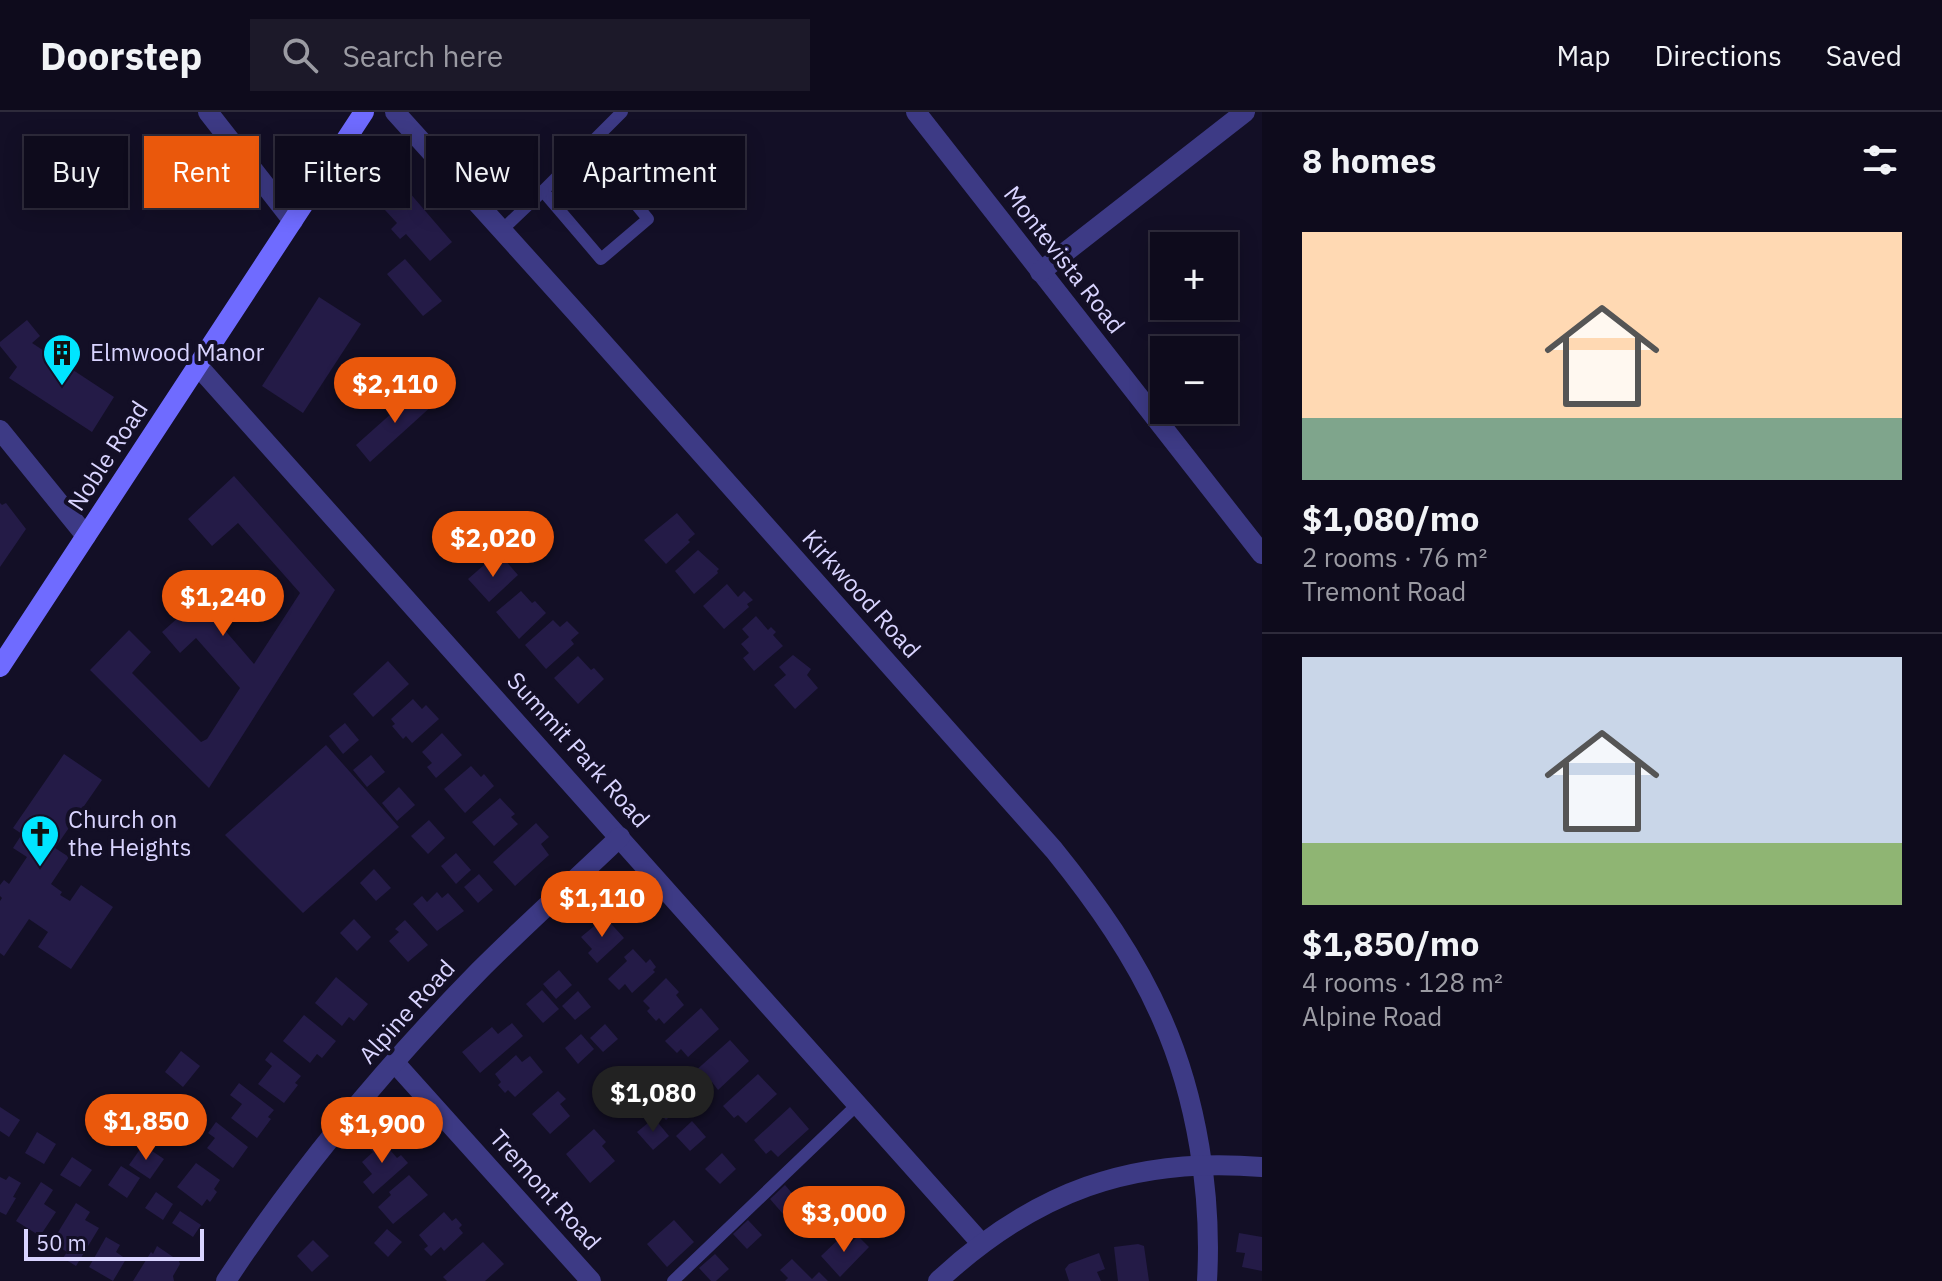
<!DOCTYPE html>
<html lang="en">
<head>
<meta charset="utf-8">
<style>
	body { margin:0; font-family:"IBM Plex Sans",sans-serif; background:#1c1929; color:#f1f3f6; height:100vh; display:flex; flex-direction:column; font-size:30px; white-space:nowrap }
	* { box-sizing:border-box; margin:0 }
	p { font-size:26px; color:#9b9ba3 }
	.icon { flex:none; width:44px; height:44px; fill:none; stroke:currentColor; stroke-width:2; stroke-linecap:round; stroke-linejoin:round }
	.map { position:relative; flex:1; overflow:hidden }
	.sheet { display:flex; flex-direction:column; background:#0e0b1c; width:680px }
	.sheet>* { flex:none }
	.guide { position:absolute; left:24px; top:24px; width:760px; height:72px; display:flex; gap:16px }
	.buttons { position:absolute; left:1150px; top:120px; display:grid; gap:16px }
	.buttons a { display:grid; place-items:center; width:88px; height:88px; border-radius:0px; background:#0e0b1c; box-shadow:0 4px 20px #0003,0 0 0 2px #2e2b3b; font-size:40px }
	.scale { position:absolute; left:24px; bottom:20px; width:180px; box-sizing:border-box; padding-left:8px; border:4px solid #d9d4ff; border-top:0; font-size:22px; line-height:28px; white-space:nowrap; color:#d9d4ff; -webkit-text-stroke:6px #130f26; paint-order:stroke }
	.price { position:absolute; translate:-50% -68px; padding:0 18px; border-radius:28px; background:#ea580c; color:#fff; font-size:26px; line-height:52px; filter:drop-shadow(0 2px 4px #0008) }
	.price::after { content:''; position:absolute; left:50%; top:48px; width:24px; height:18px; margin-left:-12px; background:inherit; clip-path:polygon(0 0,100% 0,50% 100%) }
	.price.active { background:#222; color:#fff }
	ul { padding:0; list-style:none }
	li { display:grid; align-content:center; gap:16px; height:424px; padding:0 40px }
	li+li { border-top:2px solid #2e2b3b }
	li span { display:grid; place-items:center; height:248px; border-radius:0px; color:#555 }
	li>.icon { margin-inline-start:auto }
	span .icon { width:144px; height:144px; fill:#fffc; stroke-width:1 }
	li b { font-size:34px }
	h2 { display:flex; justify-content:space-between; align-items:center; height:96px; padding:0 40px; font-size:34px }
	.chip { padding:0 28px; border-radius:0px; background:#0e0b1c; box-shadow:0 4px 20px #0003,0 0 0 2px #2e2b3b; font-size:28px; line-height:72px }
	.chip.active { background:#ea580c; color:#fff }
	header { display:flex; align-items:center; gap:48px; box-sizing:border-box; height:112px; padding:0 40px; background:#0e0b1c; border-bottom:2px solid #2e2b3b }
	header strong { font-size:38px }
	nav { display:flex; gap:44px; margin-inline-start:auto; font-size:28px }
	.search { width:560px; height:72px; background:#1c1929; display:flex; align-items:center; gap:20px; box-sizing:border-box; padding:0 28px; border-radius:0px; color:#9b9ba3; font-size:30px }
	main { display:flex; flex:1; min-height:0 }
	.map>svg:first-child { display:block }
	.building { fill:#241b47 }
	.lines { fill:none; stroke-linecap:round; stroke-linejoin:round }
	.service { stroke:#3d3a85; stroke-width:12 }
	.minor { stroke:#3d3a85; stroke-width:20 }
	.secondary { stroke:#6f6bff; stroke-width:20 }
	.labels { text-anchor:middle; stroke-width:8; stroke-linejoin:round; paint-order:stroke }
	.street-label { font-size:24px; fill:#d9d4ff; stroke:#130f26 }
	.poi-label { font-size:24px; fill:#d9d4ff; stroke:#130f26; text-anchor:start }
</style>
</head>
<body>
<header>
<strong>Doorstep</strong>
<div class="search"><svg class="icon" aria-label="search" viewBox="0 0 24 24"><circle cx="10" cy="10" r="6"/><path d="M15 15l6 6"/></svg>Search here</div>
<nav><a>Map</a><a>Directions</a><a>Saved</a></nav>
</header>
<main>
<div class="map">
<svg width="1262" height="1169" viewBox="0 0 1262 1169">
	<rect width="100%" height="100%" fill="#130f26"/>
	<g class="building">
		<path d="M396 65 452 130 430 149 406 122 400 127 391 117 397 111 373 85Z"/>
		<path d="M405 147 442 189 423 204 387 162Z"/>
		<path d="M319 185 361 212 303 301 262 274Z"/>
		<path d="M27 208 40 224 32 231 114 285 92 320 9 266 17 255 0 234V230Z"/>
		<path d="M420 276 434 292 370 350 356 333Z"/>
		<path d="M234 364 335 478 209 676 90 558 129 518 151 540 132 561 201 630 207 627 240 576 196 526 180 541 162 520 209 478 234 507 223 516 254 552 300 481 238 411 212 434 188 407Z"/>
		<path d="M0 391 2 393 6 391 26 417 0 455Z"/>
		<path d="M677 401 695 422 688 428 690 430 666 452 644 428Z"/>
		<path d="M698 438 719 457 717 459 718 461 694 482 675 459Z"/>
		<path d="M492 446 499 454 505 448 518 463 489 490 468 467Z"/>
		<path d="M727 472 738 485 744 479 753 488 747 492 749 495 724 517 703 494Z"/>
		<path d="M521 479 532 491 535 489 546 501 519 527 496 500Z"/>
		<path d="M756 504 768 518 771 515 776 520 773 523 783 534 754 559 743 546 749 541 741 532 749 525 742 517Z"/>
		<path d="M553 508 560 515 567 509 579 521 571 528 574 532 546 557 525 533Z"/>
		<path d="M793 543 811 557 807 563 818 576 795 597 774 573 786 563 779 555Z"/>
		<path d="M578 544 591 558 594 556 604 567 578 592 554 566Z"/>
		<path d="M388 549 409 572 373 605 353 582Z"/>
		<path d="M413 587 422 597 426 593 439 607 412 631 406 624 403 627 392 614 395 612 391 607Z"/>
		<path d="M345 611 359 628 343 642 329 624Z"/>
		<path d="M442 621 462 643 436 666 427 655 432 651 422 640Z"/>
		<path d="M326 633 399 715 303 801 225 723Z"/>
		<path d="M64 642 102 668 55 736 69 745 51 772 62 780 60 783 70 789 81 773 113 795 71 857 38 835 48 820 29 807 4 844 0 841V789L2 786 0 784V773L4 768 9 772 27 745 13 736 22 722 13 716Z"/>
		<path d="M371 643 385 660 367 675 353 658Z"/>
		<path d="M471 654 481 665 484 662 494 674 465 701 444 677Z"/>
		<path d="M399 675 415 693 397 709 382 691Z"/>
		<path d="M500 686 515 702 511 705 518 712 494 734 472 710Z"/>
		<path d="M429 708 445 726 428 742 411 724Z"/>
		<path d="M536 711 549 725 541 732 549 743 515 774 493 750Z"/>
		<path d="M456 741 471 758 456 772 441 754Z"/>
		<path d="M374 757 391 776 376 789 360 771Z"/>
		<path d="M479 762 493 778 478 791 464 775Z"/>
		<path d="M437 780 442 786 448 781 464 799 437 819 413 792 422 784 427 790Z"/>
		<path d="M605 805 624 826 597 851 588 841 592 837 581 825Z"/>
		<path d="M354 807 371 825 357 839 340 821Z"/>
		<path d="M405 808 428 833 408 850 389 829 399 820 395 817Z"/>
		<path d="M633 837 646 851 650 847 656 855 653 858 655 860 632 881 625 872 619 878 608 867 627 849 624 845Z"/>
		<path d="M559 858 572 873 556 887 543 872Z"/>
		<path d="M336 865 368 892 354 909 349 905 342 914 315 891Z"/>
		<path d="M666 866 679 880 676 883 684 893 664 912 659 906 656 909 647 899 650 896 643 889Z"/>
		<path d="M542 878 559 897 543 911 526 892Z"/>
		<path d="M578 879 591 895 575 908 562 894Z"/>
		<path d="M701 896 719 917 688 945 681 937 677 941 665 929Z"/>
		<path d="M304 903 336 929 322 946 317 942 310 951 283 929Z"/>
		<path d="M512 911 523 924 480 961 462 940 492 915 498 922Z"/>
		<path d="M605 912 618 927 603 940 590 926Z"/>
		<path d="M581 922 594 937 578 952 565 936Z"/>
		<path d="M730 928 749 949 718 978 712 970 706 975 693 961Z"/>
		<path d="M181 939 200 954 183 975 165 960Z"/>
		<path d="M271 940 301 964 295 971 298 973 284 991 258 972 272 954 265 948Z"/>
		<path d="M516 943 522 950 530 944 543 960 515 985 508 978 505 981 498 973 501 970 495 962Z"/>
		<path d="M614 961 629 978 612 993 597 976Z"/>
		<path d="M758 962 777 982 746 1011 738 1003 734 1006 723 994Z"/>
		<path d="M239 971 274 998 268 1005 271 1007 257 1026 231 1006 242 992 230 983Z"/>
		<path d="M667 976 682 993 666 1008 651 992Z"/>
		<path d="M558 979 566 987 560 992 570 1004 550 1022 532 1002Z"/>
		<path d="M0 995 20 1008 9 1025 0 1019Z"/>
		<path d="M790 995 809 1017 778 1045 771 1038 766 1042 754 1028Z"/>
		<path d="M172 997 187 1007 175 1024 160 1013Z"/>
		<path d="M654 1006 669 1024 653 1038 637 1020Z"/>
		<path d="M692 1009 706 1025 690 1039 676 1024Z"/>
		<path d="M216 1010 248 1035 233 1056 207 1036 215 1026 208 1021Z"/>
		<path d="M594 1017 606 1030 602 1034 615 1049 590 1071 566 1042Z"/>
		<path d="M37 1020 56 1032 44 1052 25 1041Z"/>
		<path d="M379 1025 397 1046 401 1043 408 1051 373 1082 363 1070 372 1062 362 1050 373 1040 368 1035Z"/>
		<path d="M143 1033 164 1047 150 1067 129 1053Z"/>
		<path d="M722 1041 736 1057 720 1072 705 1057Z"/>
		<path d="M72 1045 92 1058 80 1075 60 1063Z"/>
		<path d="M196 1051 220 1068 214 1077 217 1080 210 1090 207 1087 202 1094 177 1075Z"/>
		<path d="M121 1054 140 1066 127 1086 108 1073Z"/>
		<path d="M409 1063 428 1083 393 1112 378 1095 391 1083 389 1080Z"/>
		<path d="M9 1064 21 1071 13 1085 16 1086 6 1103 0 1100V1065L6 1068Z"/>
		<path d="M41 1070 53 1078 44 1092 56 1100 40 1124 16 1109Z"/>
		<path d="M785 1073 798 1088 783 1102 770 1087Z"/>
		<path d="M156 1080 173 1092 163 1108 145 1096Z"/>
		<path d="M76 1091 90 1100 85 1108 99 1116 76 1154 63 1146 67 1140 52 1130Z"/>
		<path d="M180 1099 201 1113 193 1125 172 1111Z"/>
		<path d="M444 1100 452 1109 456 1106 462 1113 459 1116 463 1121 444 1139 441 1135 431 1144 424 1137 428 1134 419 1123Z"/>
		<path d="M674 1108 694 1130 667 1155 647 1132Z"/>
		<path d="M748 1108 762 1123 747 1137 733 1122Z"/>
		<path d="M387 1117 402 1130 388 1145 374 1131Z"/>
		<path d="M1239 1121 1262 1125V1159L1242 1155 1245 1141 1236 1140Z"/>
		<path d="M843 1123 851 1131 858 1124 869 1135 840 1165 821 1144Z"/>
		<path d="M106 1125 120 1133 116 1140 126 1147 113 1169 89 1155Z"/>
		<path d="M313 1128 329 1144 312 1160 297 1144Z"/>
		<path d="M483 1130 504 1152 485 1169H447L443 1165Z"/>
		<path d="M1138 1132 1144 1134 1149 1169H1118L1114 1135Z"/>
		<path d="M157 1134 179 1149 180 1152 173 1164 174 1169H133L151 1140 153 1142Z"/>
		<path d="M1099 1141 1105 1157 1097 1160 1101 1169H1069L1065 1157 1069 1152Z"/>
		<path d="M715 1142 729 1157 716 1169H711L699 1156Z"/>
		<path d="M792 1147 812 1167 819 1160 828 1169H785L788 1166 780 1158Z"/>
	</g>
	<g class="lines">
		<g class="service">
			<path d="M587 33 648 107 601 147 543 79 622 0"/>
			<path d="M502 118 543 79"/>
			<path d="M673 1169 858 992"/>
		</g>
		<g class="minor">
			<path d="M208 0 293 109"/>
			<path d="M395 0 580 205 1054 738C1096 790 1135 845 1162 907 1197 986 1212 1083 1207 1169"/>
			<path d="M916 0 1262 442"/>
			<path d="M1040 160 1245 0"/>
			<path d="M198 254 981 1131"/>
			<path d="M0 318 86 424"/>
			<path d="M395 951 591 1169"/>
			<path d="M226 1169C299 1058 386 954 479 859 525 813 573 770 620 725"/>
			<path d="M938 1169C1034 1080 1132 1044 1262 1055"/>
		</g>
		<path class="secondary" d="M0 555 364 0"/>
	</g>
	<defs>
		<symbol id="building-pin" viewBox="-11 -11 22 30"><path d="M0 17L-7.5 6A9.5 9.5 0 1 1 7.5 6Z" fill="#00e5ff" stroke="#130f26"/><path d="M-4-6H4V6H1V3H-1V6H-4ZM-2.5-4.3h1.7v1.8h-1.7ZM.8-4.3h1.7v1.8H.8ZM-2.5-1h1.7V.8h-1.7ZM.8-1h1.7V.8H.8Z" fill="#111"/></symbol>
		<symbol id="church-pin" viewBox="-11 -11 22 30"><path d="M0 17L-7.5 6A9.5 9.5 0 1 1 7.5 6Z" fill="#00e5ff" stroke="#130f26"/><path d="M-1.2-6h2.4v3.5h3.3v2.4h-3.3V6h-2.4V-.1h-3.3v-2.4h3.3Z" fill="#111"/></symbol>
	</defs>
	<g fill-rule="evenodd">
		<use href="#building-pin" x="40" y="219" width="44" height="60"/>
		<use href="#church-pin" x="18" y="700" width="44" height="60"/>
	</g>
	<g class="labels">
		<g class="street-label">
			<text transform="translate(1064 148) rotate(52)" y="8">Montevista Road</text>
			<text transform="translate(108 344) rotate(-57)" y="8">Noble Road</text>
			<text transform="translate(861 482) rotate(48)" y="8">Kirkwood Road</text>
			<text transform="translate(578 638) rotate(48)" y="8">Summit Park Road</text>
			<text transform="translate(407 900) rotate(-48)" y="8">Alpine Road</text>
			<text transform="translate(545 1078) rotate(48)" y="8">Tremont Road</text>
		</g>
		<g class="poi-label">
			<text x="90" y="249">Elmwood Manor</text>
			<text x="68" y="716">Church on<tspan x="68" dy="28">the Heights</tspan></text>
		</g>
	</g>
</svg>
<div class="buttons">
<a>+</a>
<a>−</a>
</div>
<div class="scale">50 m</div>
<b class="price" style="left:395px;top:313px">$2,110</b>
<b class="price" style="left:493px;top:467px">$2,020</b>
<b class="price" style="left:223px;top:526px">$1,240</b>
<b class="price" style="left:602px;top:827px">$1,110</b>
<b class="price active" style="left:653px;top:1022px">$1,080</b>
<b class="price" style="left:146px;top:1050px">$1,850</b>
<b class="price" style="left:382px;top:1053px">$1,900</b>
<b class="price" style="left:844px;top:1142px">$3,000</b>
<div class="guide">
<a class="chip">Buy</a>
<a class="chip active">Rent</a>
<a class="chip">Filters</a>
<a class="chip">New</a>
<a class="chip">Apartment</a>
</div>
</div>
<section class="sheet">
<h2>8 homes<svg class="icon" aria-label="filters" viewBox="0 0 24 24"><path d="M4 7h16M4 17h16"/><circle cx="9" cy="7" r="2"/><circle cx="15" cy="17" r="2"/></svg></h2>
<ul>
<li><span style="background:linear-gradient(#ffd9b3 75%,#7fa58c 0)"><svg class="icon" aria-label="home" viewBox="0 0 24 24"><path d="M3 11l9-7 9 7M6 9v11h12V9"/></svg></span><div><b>$1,080/mo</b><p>2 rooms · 76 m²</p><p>Tremont Road</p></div></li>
<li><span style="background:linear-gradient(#c9d6e8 75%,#8fb573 0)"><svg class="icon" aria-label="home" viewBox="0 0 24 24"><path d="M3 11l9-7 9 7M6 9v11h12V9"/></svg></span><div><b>$1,850/mo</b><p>4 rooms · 128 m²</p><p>Alpine Road</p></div></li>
</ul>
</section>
</main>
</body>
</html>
